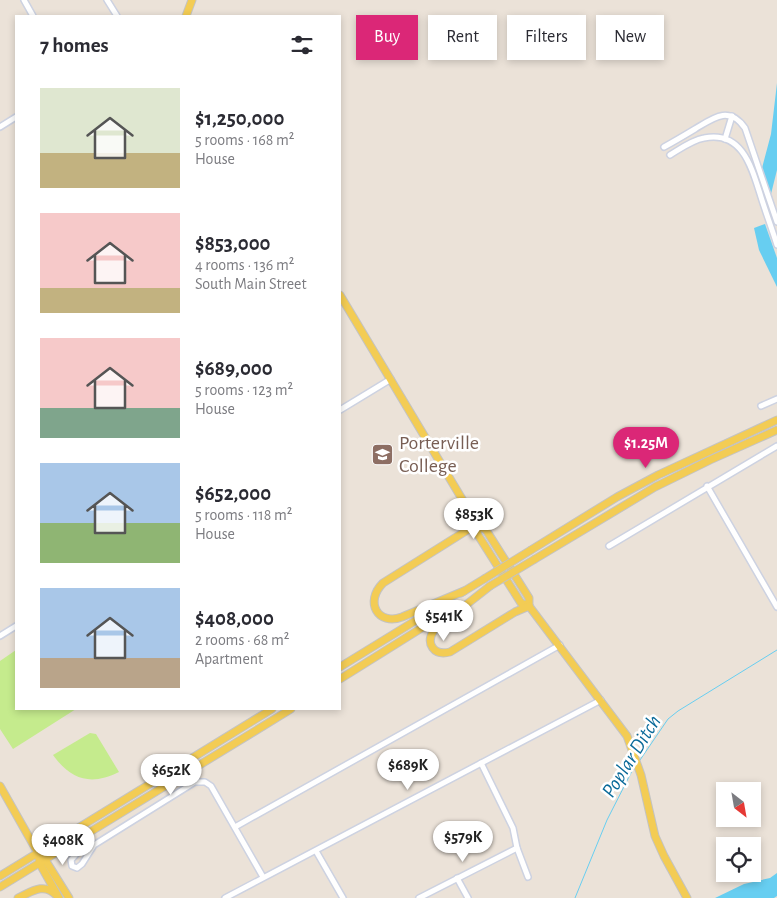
<!DOCTYPE html>
<html lang="en">
<head>
<meta charset="utf-8">
<style>
	body { margin:0; font-family:"Alegreya Sans",sans-serif; background:#f2f2f3; color:#2b2b33; height:100vh; display:flex; flex-direction:column; font-size:19px; white-space:nowrap }
	* { box-sizing:border-box; margin:0 }
	p { font-size:16px; color:#7c7c81 }
	.icon { flex:none; width:28px; height:28px; fill:none; stroke:currentColor; stroke-width:2; stroke-linecap:round; stroke-linejoin:round }
	.map { position:relative; flex:1; overflow:hidden }
	.panel { position:absolute; left:15px; top:15px; width:326px; height:695px; display:flex; flex-direction:column; background:#fff; border-radius:0px; box-shadow:0 2px 8px #0003 }
	.panel>* { flex:none }
	.guide { position:absolute; left:356px; top:15px; width:345px; height:45px; display:flex; gap:10px }
	.needle { width:32px; rotate:149deg }
	.controls { position:absolute; left:716px; top:782px; display:grid; gap:10px }
	.controls a { display:grid; place-items:center; width:45px; height:45px; border-radius:0px; background:#fff; box-shadow:0 2px 8px #0003; font-size:25px }
	.price { position:absolute; translate:-50% -42px; padding:0 11px; border-radius:18px; background:#fff; color:#222; font-size:16px; line-height:32px; filter:drop-shadow(0 1px 2px #0008) }
	.price::after { content:''; position:absolute; left:50%; top:30px; width:15px; height:11px; margin-left:-8px; background:inherit; clip-path:polygon(0 0,100% 0,50% 100%) }
	.price.current { background:#db2777; color:#fff }
	ul { padding:0; list-style:none }
	li { display:flex; align-items:center; gap:15px; height:125px; padding:0 25px }
	li span { display:grid; place-items:center; flex:none; width:140px; height:100px; border-radius:0px; color:#555 }
	li>.icon { margin-inline-start:auto }
	span .icon { width:60px; height:60px; fill:#fffc; stroke-width:1 }
	li b { font-size:21px }
	h2 { display:flex; justify-content:space-between; align-items:center; height:60px; padding:0 25px; font-size:21px }
	.pill { padding:0 18px; border-radius:0px; background:#fff; box-shadow:0 2px 8px #0003; font-size:18px; line-height:45px }
	.pill.current { background:#db2777; color:#fff }
	.map>svg:first-child { display:block }
	.pitch { fill:#c5eb8d }
	.water { fill:#67cef1 }
	.lines { fill:none; stroke-linecap:round; stroke-linejoin:round }
	.stream { stroke:#67cef1; stroke-width:1 }
	.minor-casing { stroke:#cdd2e1; stroke-width:8 }
	.major-casing { stroke:#c3c3c3; stroke-width:9 }
	.minor { stroke:#fff; stroke-width:5 }
	.major { stroke:#f3cc54; stroke-width:7 }
	.major-bridge-casing { stroke:#c3c3c3; stroke-width:9; stroke-linecap:butt }
	.major-bridge { stroke:#f3cc54; stroke-width:7 }
	.labels { text-anchor:middle; stroke-width:5; stroke-linejoin:round; paint-order:stroke }
	.education-label { font-size:20px; fill:#785e54; stroke:#fff; text-anchor:start }
	.water-label { font-size:21px; font-style:italic; fill:#0a6a99; stroke:#fff }
</style>
</head>
<body>
<div class="map">
<svg width="777" height="898" viewBox="0 0 777 898">
	<rect width="100%" height="100%" fill="#ebe2d8"/>
	<g class="pitch">
		<path d="M16 650V709H76L13 749 0 729V661Z"/>
		<path d="M90 733 96 734 119 772C91 786 71 780 53 755Z"/>
	</g>
	<g class="water">
		<path d="M777 83V170L771 194 762 168 771 134Z"/>
		<path d="M765 224 777 258V287L759 250 754 228Z"/>
		<path d="M777 873V896L774 898H715L744 884 770 878Z"/>
	</g>
	<g class="lines">
		<g class="stream">
			<path d="M640 760 668 719 678 711 777 650"/>
			<path d="M575 898 607 820 634 767"/>
		</g>
		<defs>
			<g id="minor">
				<path d="M24 0 33 16"/>
				<path d="M107 0 117 16"/>
				<path d="M0 127 16 117"/>
				<path d="M725 139 732 116"/>
				<path d="M664 147C675 141 685 135 695 129 713 118 729 105 745 128L777 222"/>
				<path d="M670 155C680 149 692 140 704 138 743 130 752 169 761 197 766 213 772 229 777 245"/>
				<path d="M761 406 777 399"/>
				<path d="M340 410 391 379"/>
				<path d="M707 486 777 607"/>
				<path d="M609 546 777 446"/>
				<path d="M0 636 16 626"/>
				<path d="M481 763 513 828 517 848 528 877"/>
				<path d="M235 827 560 645"/>
				<path d="M94 845 82 864 77 868 72 866 71 860 78 852 94 845 195 782H205L211 786 263 877"/>
				<path d="M316 851 343 898"/>
				<path d="M457 878 468 898"/>
				<path d="M225 898 601 700"/>
				<path d="M419 898 517 848"/>
			</g>
			<g id="major">
				<path d="M186 16 192 0"/>
				<path d="M340 295 477 524 486 530 529 598V606"/>
				<path d="M477 524 478 535 521 603 529 606 627 736 641 775 655 836 664 856 687 898"/>
				<path d="M531 550 617 497 658 475 777 420"/>
				<path d="M535 559 655 487 710 460 777 430"/>
				<path d="M490 586 434 630C425 644 434 656 450 652L515 612 529 606"/>
				<path d="M464 591 402 617C378 626 364 602 383 583L477 524"/>
				<path d="M461 593 484 579"/>
				<path d="M340 667 441 605"/>
				<path d="M340 679 452 609"/>
				<path d="M0 786 38 853 40 864 59 898"/>
				<path d="M44 858 69 898"/>
				<path d="M0 876 272 709"/>
				<path d="M0 887 291 709"/>
				<path d="M18 898C31 892 44 882 56 895"/>
			</g>
		</defs>
		<use href="#minor" class="minor-casing"/>
		<use href="#major" class="major-casing"/>
		<use href="#minor" class="minor"/>
		<use href="#major" class="major"/>
		<defs>
			<g id="major-bridge">
				<path d="M484 579 531 550"/>
				<path d="M490 586 535 559"/>
			</g>
		</defs>
		<use href="#major-bridge" class="major-bridge-casing"/>
		<use href="#major-bridge" class="major-bridge"/>
	</g>
	<defs>
		<symbol id="university-square" viewBox="-11 -11 22 22"><rect x="-9" y="-9" width="18" height="18" rx="4" fill="#8d6e63" stroke="#fff"/><path d="M0-5L7-2L0 1L-7-2ZM-4 1L0 2.5L4 1V4Q0 6-4 4Z" fill="#fff"/></symbol>
	</defs>
	<g fill-rule="evenodd">
		<use href="#university-square" x="370" y="442" width="25" height="25"/>
	</g>
	<g class="labels">
		<g class="education-label">
			<text x="399" y="449">Porterville<tspan x="399" dy="23">College</tspan></text>
		</g>
		<g class="water-label">
			<text transform="translate(631 756) rotate(-58)" y="7">Poplar Ditch</text>
		</g>
	</g>
</svg>
<div class="controls">
<a><svg class="needle" viewBox="-14 -14 28 28"><path d="M0-13l5 13h-10z" fill="#e53935"/><path d="M0 13l5-13h-10z" fill="#7c7c81"/></svg></a>
<a><svg class="icon" aria-label="locate" viewBox="0 0 24 24"><circle cx="12" cy="12" r="6"/><path d="M12 2v4M12 18v4M2 12h4M18 12h4"/></svg></a>
</div>
<b class="price current" style="left:646px;top:469px">$1.25M</b>
<b class="price" style="left:474px;top:540px">$853K</b>
<b class="price" style="left:444px;top:642px">$541K</b>
<b class="price" style="left:408px;top:791px">$689K</b>
<b class="price" style="left:171px;top:796px">$652K</b>
<b class="price" style="left:463px;top:863px">$579K</b>
<b class="price" style="left:63px;top:866px">$408K</b>
<div class="guide">
<a class="pill current">Buy</a>
<a class="pill">Rent</a>
<a class="pill">Filters</a>
<a class="pill">New</a>
</div>
<section class="panel">
<h2>7 homes<svg class="icon" aria-label="filters" viewBox="0 0 24 24"><path d="M4 7h16M4 17h16"/><circle cx="9" cy="7" r="2"/><circle cx="15" cy="17" r="2"/></svg></h2>
<ul>
<li><span style="background:linear-gradient(#dfe7d0 65%,#c2b280 0)"><svg class="icon" aria-label="home" viewBox="0 0 24 24"><path d="M3 11l9-7 9 7M6 9v11h12V9"/></svg></span><div><b>$1,250,000</b><p>5 rooms · 168 m²</p><p>House</p></div></li>
<li><span style="background:linear-gradient(#f6c9c9 75%,#c2b280 0)"><svg class="icon" aria-label="home" viewBox="0 0 24 24"><path d="M3 11l9-7 9 7M6 9v11h12V9"/></svg></span><div><b>$853,000</b><p>4 rooms · 136 m²</p><p>South Main Street</p></div></li>
<li><span style="background:linear-gradient(#f6c9c9 70%,#7fa58c 0)"><svg class="icon" aria-label="home" viewBox="0 0 24 24"><path d="M3 11l9-7 9 7M6 9v11h12V9"/></svg></span><div><b>$689,000</b><p>5 rooms · 123 m²</p><p>House</p></div></li>
<li><span style="background:linear-gradient(#a9c7e8 60%,#8fb573 0)"><svg class="icon" aria-label="home" viewBox="0 0 24 24"><path d="M3 11l9-7 9 7M6 9v11h12V9"/></svg></span><div><b>$652,000</b><p>5 rooms · 118 m²</p><p>House</p></div></li>
<li><span style="background:linear-gradient(#a9c7e8 70%,#b9a48a 0)"><svg class="icon" aria-label="home" viewBox="0 0 24 24"><path d="M3 11l9-7 9 7M6 9v11h12V9"/></svg></span><div><b>$408,000</b><p>2 rooms · 68 m²</p><p>Apartment</p></div></li>
</ul>
</section>
</div>
</body>
</html>
